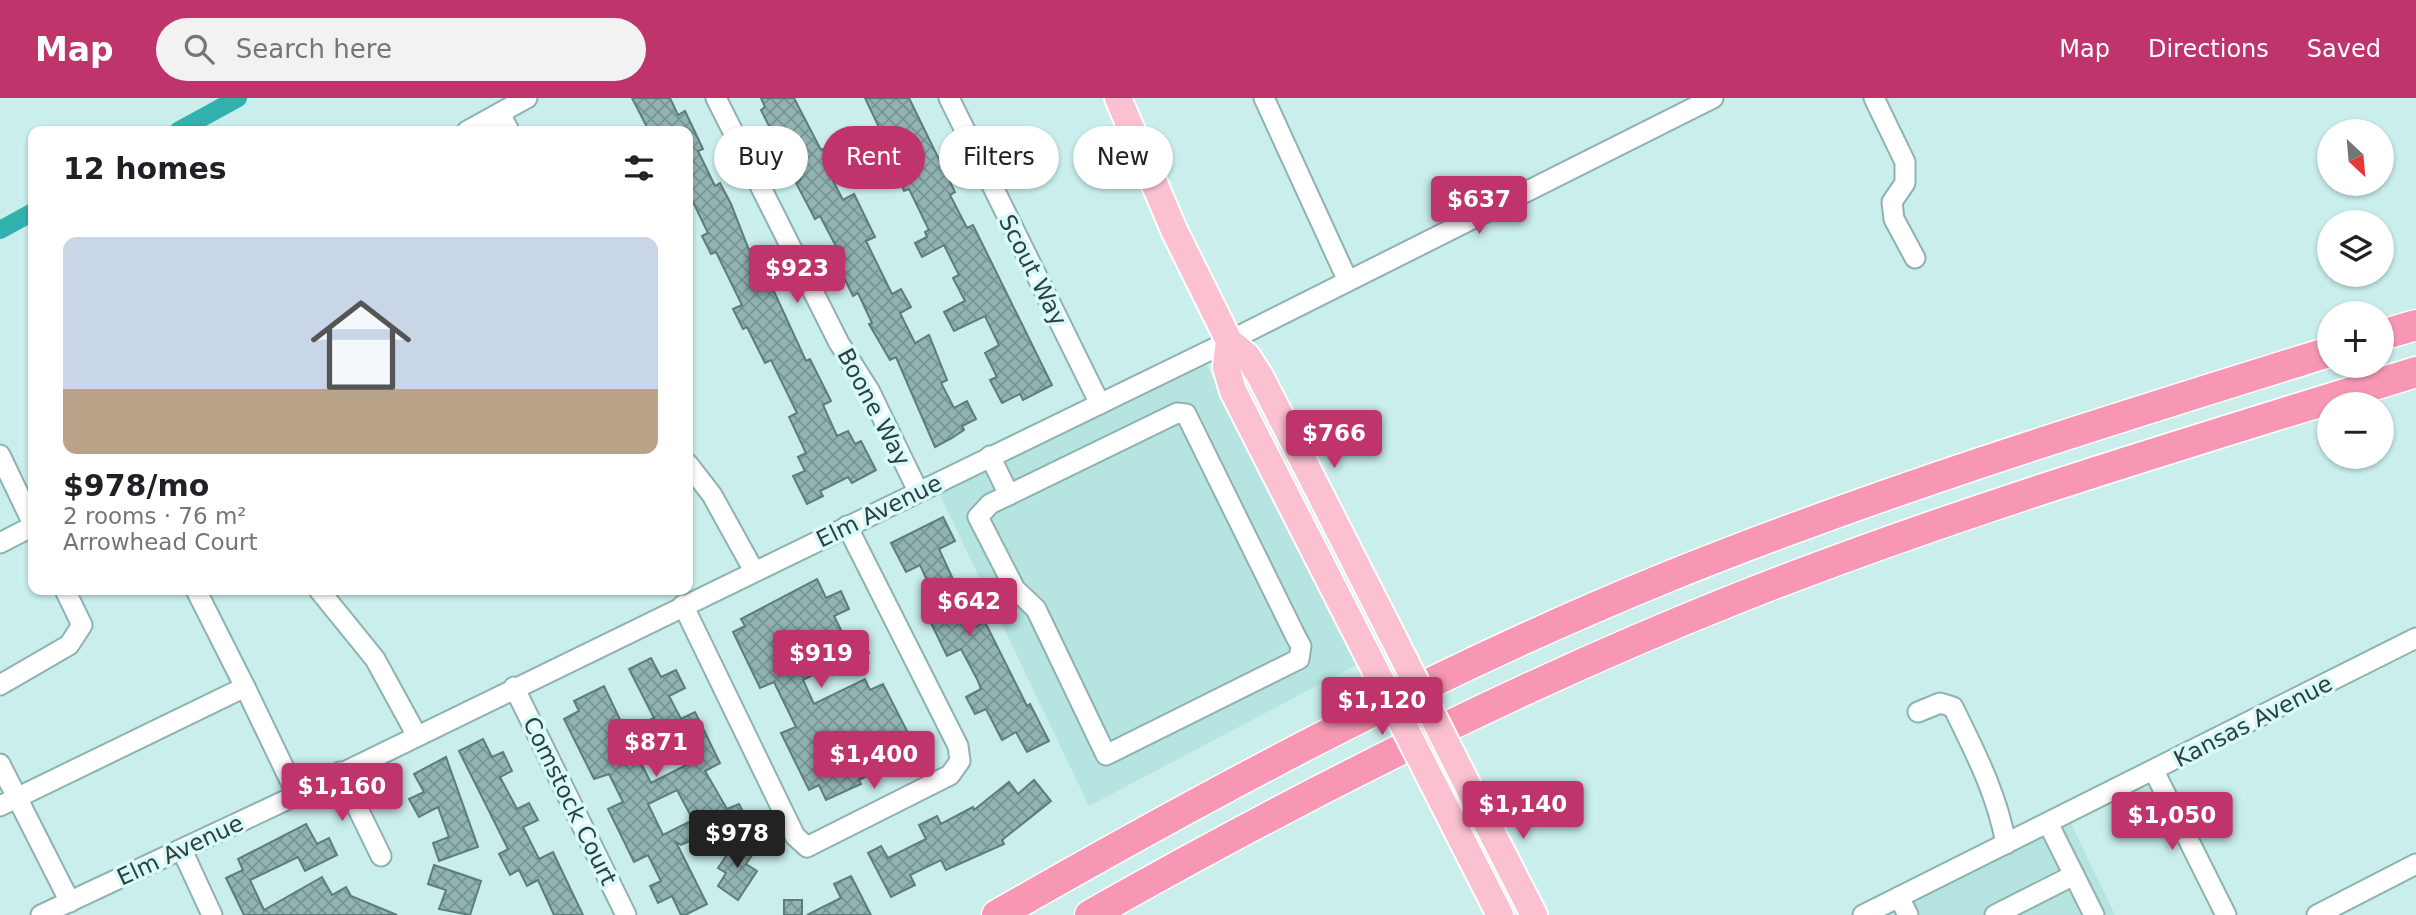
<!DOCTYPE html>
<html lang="en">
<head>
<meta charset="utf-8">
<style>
	body { margin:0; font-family:"DejaVu Sans",sans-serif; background:#f2f2f2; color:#202124; height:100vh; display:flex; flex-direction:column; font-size:26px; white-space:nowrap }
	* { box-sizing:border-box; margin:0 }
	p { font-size:23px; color:#757577 }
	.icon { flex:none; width:38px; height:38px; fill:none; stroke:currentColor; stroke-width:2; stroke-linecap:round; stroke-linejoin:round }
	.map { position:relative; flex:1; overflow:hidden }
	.details { position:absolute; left:28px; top:28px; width:665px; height:469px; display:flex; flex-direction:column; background:#fff; border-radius:14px; box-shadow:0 2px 5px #0004 }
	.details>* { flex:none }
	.top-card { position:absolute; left:714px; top:28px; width:665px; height:63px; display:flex; gap:14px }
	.needle { width:46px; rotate:154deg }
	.buttons { position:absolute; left:2317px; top:21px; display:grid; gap:14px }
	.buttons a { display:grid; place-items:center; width:77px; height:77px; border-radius:50%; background:#fff; box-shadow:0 2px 5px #0004; font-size:35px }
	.price { position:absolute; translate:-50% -60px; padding:0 16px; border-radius:7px; background:#bf346a; color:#fff; font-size:23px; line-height:46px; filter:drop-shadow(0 2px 4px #0008) }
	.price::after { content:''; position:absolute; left:50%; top:42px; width:21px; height:16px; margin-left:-10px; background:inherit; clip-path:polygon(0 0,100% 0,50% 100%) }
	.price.current { background:#222; color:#fff }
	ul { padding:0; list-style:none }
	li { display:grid; align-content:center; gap:14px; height:371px; padding:0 35px }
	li+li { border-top:2px solid #e0e0e0 }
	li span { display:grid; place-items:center; height:217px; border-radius:14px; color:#555 }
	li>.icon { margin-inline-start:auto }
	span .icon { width:126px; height:126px; fill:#fffc; stroke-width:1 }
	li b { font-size:30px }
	h2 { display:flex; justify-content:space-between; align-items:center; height:84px; padding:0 35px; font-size:30px }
	.tag { padding:0 24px; border-radius:32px; background:#fff; box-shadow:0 2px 5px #0004; font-size:24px; line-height:63px }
	.tag.current { background:#bf346a; color:#fff }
	header { display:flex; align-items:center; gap:42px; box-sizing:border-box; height:98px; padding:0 35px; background:#bf346a; color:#fff }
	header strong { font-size:33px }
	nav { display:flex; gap:38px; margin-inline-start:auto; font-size:24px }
	.search { width:490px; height:63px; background:#f2f2f2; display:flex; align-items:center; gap:18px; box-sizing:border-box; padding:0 24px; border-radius:38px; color:#757577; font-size:26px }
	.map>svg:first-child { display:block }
	.built { fill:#b5e4e1 }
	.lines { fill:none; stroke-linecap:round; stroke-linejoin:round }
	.canal { stroke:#31b2ae; stroke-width:18 }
	.building { fill:url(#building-cross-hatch); stroke:#5c7d7c; stroke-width:2; fill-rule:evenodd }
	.minor-casing { stroke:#8eb2b0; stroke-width:23 }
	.major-casing { stroke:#fff; stroke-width:30 }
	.highway-casing { stroke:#fff; stroke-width:33 }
	.minor { stroke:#fff; stroke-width:19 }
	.major { stroke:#fbc1d1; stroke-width:26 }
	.highway { stroke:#f897b3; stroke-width:30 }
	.major-bridge-casing { stroke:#fff; stroke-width:30; stroke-linecap:butt }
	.major-bridge { stroke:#fbc1d1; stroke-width:26 }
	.labels { text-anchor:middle; stroke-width:7; stroke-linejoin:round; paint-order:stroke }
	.street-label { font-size:23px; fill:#303f3e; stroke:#d6fbf9 }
</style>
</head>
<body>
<header>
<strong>Map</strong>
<div class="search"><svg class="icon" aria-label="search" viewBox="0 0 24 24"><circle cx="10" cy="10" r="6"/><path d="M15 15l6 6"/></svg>Search here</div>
<nav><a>Map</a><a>Directions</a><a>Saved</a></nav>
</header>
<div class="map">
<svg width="2416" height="817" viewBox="0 0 2416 817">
	<defs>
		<pattern id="building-cross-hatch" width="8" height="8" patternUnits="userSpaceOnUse" patternTransform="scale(1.75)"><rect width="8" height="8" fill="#91b4b3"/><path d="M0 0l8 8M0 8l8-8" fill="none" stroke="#779493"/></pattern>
	</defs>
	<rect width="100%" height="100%" fill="#c9eeec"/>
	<g class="built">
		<path d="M1204 262 1358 566 1089 708 937 391Z"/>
		<path d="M2070 723 2115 817H1887Z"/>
	</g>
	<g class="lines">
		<g class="canal">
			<path d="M178 33 238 0"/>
			<path d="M0 132 33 114"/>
		</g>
	</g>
	<g class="building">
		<path d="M632 0H670L678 17 685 13 703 51 698 53 715 88 720 85 731 106 749 152 754 150 806 263 810 261 831 303 823 307 837 338 848 333 855 346 861 343 876 372 852 385 848 379 820 393 823 398 807 406 793 378 805 373 798 359 806 355 789 319 797 315 771 262 765 265 747 229 743 231 733 211 742 207 716 154 711 156 702 138 708 135 693 104 688 107V33H649Z"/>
		<path d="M761 0H794L821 52 825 50 835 70 828 73 843 102 854 96 875 139 866 143 892 196 901 191 911 209 900 215 915 245 929 237 947 282 941 285 954 310 967 303 976 321 962 328 964 332 952 340 935 349 896 259 890 262 869 226 872 225 858 195 853 198 832 155 838 152 820 118 815 121 804 100 796 85 800 82 785 52 782 54 761 12 765 9Z"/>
		<path d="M865 0H909L955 94 950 97 967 130 973 127 1052 287 1023 302 1020 296 1002 305 990 282 997 279 985 255 999 247 985 218 954 233 944 214 965 203 953 180 959 177 944 147 922 159 915 145 927 139 925 134 929 132 909 91 904 93 895 74 905 69 891 40 885 42Z"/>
		<path d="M943 419 955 443 939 451 975 529 985 524 1027 608 1030 606 1049 643 1027 654 1016 634 1002 642 986 611 975 616 966 599 981 591 977 581 961 551 947 558 931 525 923 508 936 502 920 467 906 474 891 445Z"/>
		<path d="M817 481 826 500 841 493 849 511 834 518 847 544 860 537 869 555 850 564 847 559 803 582 814 606 865 581 870 592 883 586 907 633 893 640 903 659 859 682 861 686 826 702 819 687 809 692 781 635 796 629 774 584 760 590 733 534 745 528 741 521Z"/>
		<path d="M651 560 661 579 676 572 685 590 669 598 681 621 695 614 720 665 705 673 727 711 739 706 748 723 727 733 724 728 681 747 676 744 707 806 685 817H681L672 798 658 805 650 788 661 783 648 757 634 764 608 711 623 704 609 676 594 681 564 621 579 613 574 603 604 588 626 634 654 620 629 571ZM681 635 694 663 651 685 637 657ZM677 692 693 722 663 737 648 706Z"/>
		<path d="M483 641 492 659 503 654 512 673 500 679 517 711 529 705 538 722 523 729 539 761 553 754 583 817H554L538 782 527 788 519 772 510 777 499 756 508 751 459 653Z"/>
		<path d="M446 659 478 749 439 763 433 745 449 739 438 709 419 719 409 701 424 694 414 676Z"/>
		<path d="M1034 682 1051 703 1002 742 1004 746 946 772 941 762 910 777 915 787 891 799 868 755 881 748 888 760 926 741 919 727 937 718 941 726 973 709 974 712 1009 684 1018 696Z"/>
		<path d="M306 726 317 746 329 740 337 757 305 773 298 759 250 782 264 812 322 779 332 797 346 789 351 798 397 817H244L226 780 243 772 238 761Z"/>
		<path d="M737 742 755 753 746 766 757 773 738 802 718 788 726 775 718 770Z"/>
		<path d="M434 767 481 783 470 817 439 811 446 792 428 786Z"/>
		<path d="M851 778 871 817H807L841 800 834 786Z"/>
		<rect x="784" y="802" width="18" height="15"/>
	</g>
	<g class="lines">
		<defs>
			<g id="minor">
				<path d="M716 0 839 245 869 292 918 393"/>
				<path d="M949 0 1100 306"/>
				<path d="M1264 0 1347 181"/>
				<path d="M1874 0 1905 64V85L1892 104 1894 121 1915 160"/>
				<path d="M500 15 509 33"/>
				<path d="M467 33 527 0"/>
				<path d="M1177 315 1186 316 1296 539 1301 548 1299 561 1106 657 1036 511 1015 491 978 419 990 406Z"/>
				<path d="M0 357 33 426"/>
				<path d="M990 358 1009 397"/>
				<path d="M688 366 712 397 754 473"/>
				<path d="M0 445 33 428"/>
				<path d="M196 492 245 589"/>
				<path d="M319 492 375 561 416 636"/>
				<path d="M683 507 795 738 807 749 950 677 960 663 958 648 847 428"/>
				<path d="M0 587 69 547 82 527 65 492"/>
				<path d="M514 589 626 817"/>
				<path d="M1918 614 1940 605 1953 609C1975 654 1997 696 2006 746"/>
				<path d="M0 666 70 804"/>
				<path d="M2154 673 2226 817"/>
				<path d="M340 674 381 758"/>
				<path d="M0 708 245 589 297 697"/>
				<path d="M2048 725 2094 817"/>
				<path d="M182 752 212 817"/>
				<path d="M1899 799 1908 817"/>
				<path d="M41 817 297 697 1229 243 1713 0"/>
				<path d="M1863 817 2416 540"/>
				<path d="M1995 817 2074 777"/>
				<path d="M2317 817 2416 766"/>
			</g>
			<g id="major">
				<path d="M1118 0 1174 132 1229 243 1247 258 1260 278 1393 539"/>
				<path d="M1229 243 1226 269 1233 293 1365 552"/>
				<path d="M1469 690 1534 817"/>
				<path d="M1442 703 1500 817"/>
			</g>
			<g id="highway">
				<path d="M2382 237 2416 227"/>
				<path d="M997 817C1212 694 1430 576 1660 482 1879 393 2104 324 2329 254"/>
				<path d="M1090 817C1300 698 1514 589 1738 500 1960 412 2188 345 2416 274"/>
			</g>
		</defs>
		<use href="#minor" class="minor-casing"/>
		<use href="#major" class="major-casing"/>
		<use href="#highway" class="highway-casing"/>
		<use href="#minor" class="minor"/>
		<use href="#major" class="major"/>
		<use href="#highway" class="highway"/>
		<defs>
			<g id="major-bridge">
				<path d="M1393 539 1469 690"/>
				<path d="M1365 552 1442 703"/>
			</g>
		</defs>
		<use href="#major-bridge" class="major-bridge-casing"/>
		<use href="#major-bridge" class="major-bridge"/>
	</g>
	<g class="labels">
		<g class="street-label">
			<text transform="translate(1033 172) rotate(63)" y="8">Scout Way</text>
			<text transform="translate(874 309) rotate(62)" y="8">Boone Way</text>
			<text transform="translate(879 413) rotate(-26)" y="8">Elm Avenue</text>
			<text transform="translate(2253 623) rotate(-27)" y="8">Kansas Avenue</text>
			<text transform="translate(570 703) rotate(64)" y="8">Comstock Court</text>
			<text transform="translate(180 752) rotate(-25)" y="8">Elm Avenue</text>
		</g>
	</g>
</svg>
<div class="buttons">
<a><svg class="needle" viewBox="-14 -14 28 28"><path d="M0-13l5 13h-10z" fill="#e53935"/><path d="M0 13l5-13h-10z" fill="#757577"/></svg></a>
<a><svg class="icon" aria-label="layers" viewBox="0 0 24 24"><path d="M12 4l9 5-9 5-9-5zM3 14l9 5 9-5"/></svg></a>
<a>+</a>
<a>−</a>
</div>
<b class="price" style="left:1479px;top:138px">$637</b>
<b class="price" style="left:797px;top:207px">$923</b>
<b class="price" style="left:1334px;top:372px">$766</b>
<b class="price" style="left:969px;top:540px">$642</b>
<b class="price" style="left:821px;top:592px">$919</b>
<b class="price" style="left:1382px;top:639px">$1,120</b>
<b class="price" style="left:656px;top:681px">$871</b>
<b class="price" style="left:874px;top:693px">$1,400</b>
<b class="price" style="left:342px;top:725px">$1,160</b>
<b class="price" style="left:1523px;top:743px">$1,140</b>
<b class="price" style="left:2172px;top:754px">$1,050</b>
<b class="price current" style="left:737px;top:772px">$978</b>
<div class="top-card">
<a class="tag">Buy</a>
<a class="tag current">Rent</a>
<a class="tag">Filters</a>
<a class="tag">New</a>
</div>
<section class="details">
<h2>12 homes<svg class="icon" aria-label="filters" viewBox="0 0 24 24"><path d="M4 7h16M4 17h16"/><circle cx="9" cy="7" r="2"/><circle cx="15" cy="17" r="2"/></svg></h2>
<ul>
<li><span style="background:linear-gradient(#c9d6e8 70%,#b9a48a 0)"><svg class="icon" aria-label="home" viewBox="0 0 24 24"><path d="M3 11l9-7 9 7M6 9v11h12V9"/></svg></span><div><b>$978/mo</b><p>2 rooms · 76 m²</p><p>Arrowhead Court</p></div></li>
</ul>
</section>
</div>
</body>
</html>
